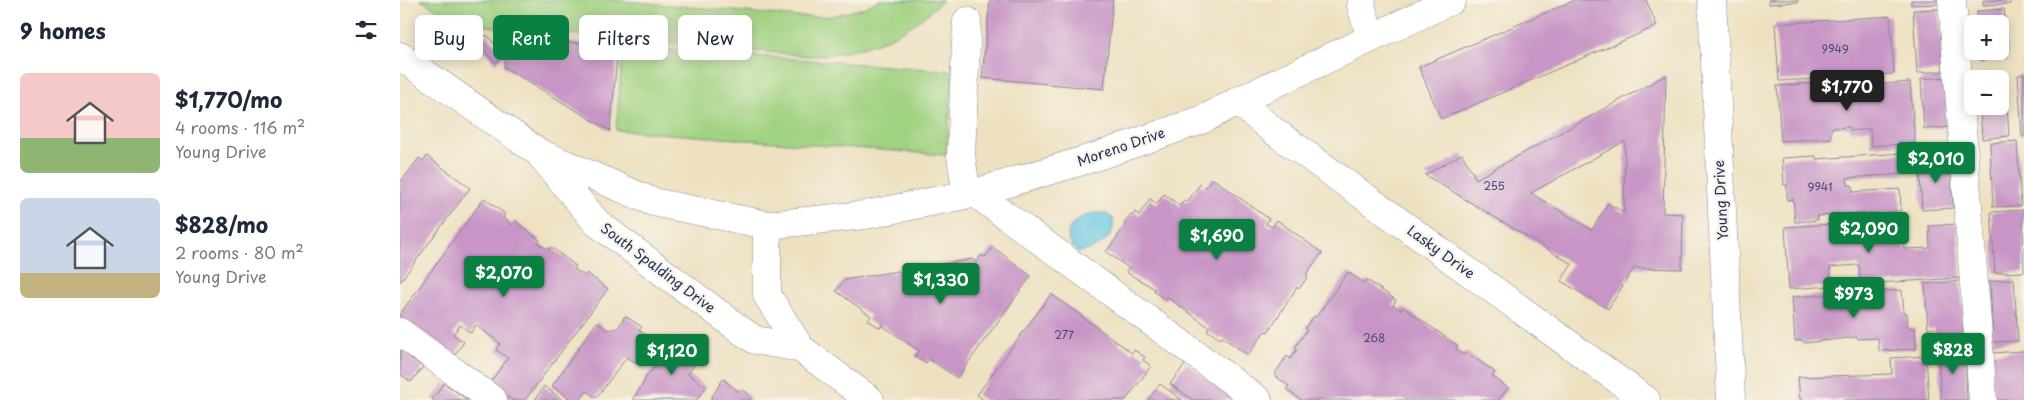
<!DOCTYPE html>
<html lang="en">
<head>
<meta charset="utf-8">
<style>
	body { margin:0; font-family:"Playpen Sans",sans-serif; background:#f6f6f7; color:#1f2937; height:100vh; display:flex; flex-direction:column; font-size:19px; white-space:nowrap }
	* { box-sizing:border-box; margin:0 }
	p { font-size:16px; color:#747a83 }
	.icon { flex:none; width:28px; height:28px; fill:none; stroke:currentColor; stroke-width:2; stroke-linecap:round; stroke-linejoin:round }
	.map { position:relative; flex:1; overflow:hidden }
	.sheet { display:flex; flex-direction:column; background:#fff; width:400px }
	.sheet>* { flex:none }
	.banner { position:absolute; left:15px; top:15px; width:475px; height:45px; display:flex; gap:10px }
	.buttons { position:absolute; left:1564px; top:15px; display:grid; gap:10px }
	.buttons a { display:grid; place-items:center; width:45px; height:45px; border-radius:8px; background:#fff; box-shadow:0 2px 12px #0003; font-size:25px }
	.price { position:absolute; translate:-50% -42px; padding:0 11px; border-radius:5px; background:#0b8043; color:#fff; font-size:16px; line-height:32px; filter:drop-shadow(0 1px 2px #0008) }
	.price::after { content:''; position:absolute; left:50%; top:30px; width:15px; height:11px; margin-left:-8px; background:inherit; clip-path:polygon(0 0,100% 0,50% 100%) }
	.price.selected { background:#222; color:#fff }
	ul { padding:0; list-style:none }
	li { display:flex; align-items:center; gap:15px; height:125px; padding:0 20px }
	li span { display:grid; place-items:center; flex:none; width:140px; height:100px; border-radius:8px; color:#555 }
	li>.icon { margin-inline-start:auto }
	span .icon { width:60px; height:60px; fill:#fffc; stroke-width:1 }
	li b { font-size:21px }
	h2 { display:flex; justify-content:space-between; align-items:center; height:60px; padding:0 20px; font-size:21px }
	.tag { padding:0 18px; border-radius:8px; background:#fff; box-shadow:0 2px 12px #0003; font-size:18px; line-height:45px }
	.tag.selected { background:#0b8043; color:#fff }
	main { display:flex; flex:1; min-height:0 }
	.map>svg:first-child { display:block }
	.green { fill:#a1d281; stroke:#5e8070 }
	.water { fill:#63c6e1; stroke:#3f7aa0 }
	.building { fill:#c895c6; fill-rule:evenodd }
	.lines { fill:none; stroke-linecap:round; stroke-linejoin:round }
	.minor-casing { stroke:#848890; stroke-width:29 }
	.minor { stroke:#fff; stroke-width:28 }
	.labels { text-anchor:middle; stroke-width:4.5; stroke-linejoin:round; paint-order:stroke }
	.number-label { font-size:11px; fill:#464878 }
	.street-label { font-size:14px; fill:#1b2f5e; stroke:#f7f3e8 }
</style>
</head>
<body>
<main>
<section class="sheet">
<h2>9 homes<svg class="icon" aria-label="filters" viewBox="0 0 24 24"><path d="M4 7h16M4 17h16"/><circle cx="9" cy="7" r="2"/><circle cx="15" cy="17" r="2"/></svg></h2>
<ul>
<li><span style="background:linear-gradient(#f6c9c9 65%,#8fb573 0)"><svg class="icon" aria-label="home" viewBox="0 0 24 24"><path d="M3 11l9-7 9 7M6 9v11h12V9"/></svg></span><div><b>$1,770/mo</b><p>4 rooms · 116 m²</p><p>Young Drive</p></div></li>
<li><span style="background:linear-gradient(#c9d6e8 75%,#c2b280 0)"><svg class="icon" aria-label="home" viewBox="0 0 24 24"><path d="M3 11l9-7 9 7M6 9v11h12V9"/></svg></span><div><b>$828/mo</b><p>2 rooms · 80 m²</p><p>Young Drive</p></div></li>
</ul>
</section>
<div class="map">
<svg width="1624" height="400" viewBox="0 0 1624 400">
	<rect width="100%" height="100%" fill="#f7f3e8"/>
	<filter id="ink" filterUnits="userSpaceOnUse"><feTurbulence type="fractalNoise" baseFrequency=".02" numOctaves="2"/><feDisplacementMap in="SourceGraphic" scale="10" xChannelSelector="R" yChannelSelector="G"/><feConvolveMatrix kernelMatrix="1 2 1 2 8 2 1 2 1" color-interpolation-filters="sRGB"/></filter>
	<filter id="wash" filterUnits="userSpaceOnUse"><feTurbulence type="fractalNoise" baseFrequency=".0096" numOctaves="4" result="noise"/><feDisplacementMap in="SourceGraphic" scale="20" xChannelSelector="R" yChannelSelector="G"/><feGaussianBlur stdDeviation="1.12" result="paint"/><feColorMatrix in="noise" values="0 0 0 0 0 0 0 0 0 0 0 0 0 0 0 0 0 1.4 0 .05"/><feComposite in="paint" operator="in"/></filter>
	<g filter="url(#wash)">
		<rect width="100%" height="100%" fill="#eee1c1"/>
		<g class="green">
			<path d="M20 0H214L401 17 432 16 464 8 479 0H543C504 38 463 53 409 56L94 27 60 21Z"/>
			<path d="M223 46 553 71 546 155 216 130Z"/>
		</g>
		<path class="water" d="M696 213H704L713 218C717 239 694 251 677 252 657 232 674 217 696 213Z"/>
		<g id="blocks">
			<g class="building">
				<path d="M590 0H713L704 89 582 78Z"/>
				<path d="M1175 0H1246L1257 26 1041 119 1019 67Z"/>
				<path d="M1369 0H1398V2L1369 4Z"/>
				<path d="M1511 0H1540V4L1511 5Z"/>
				<path d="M1583 0H1610V4L1583 5Z"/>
				<path d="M1539 9 1543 71 1517 73 1513 10Z"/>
				<path d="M1604 9 1608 58 1581 61 1580 51H1600V24H1578L1577 11Z"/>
				<path d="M1490 16 1494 74 1379 81 1375 24Z"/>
				<path d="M87 35 104 56 95 63 78 43Z"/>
				<path d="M106 36 218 47 210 131 104 67Z"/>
				<path d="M1605 72 1609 136 1582 139 1580 106H1600V79H1578V75Z"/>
				<path d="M1624 74V137H1622L1618 75Z"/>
				<path d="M1266 75 1263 213 1283 214 1282 269 1234 268 1208 309 1161 281 1172 264 1025 175 1062 154 1076 179ZM1225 141 1224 213 1208 203 1192 230 1131 193Z"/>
				<path d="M1548 77 1551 127 1524 129 1521 79Z"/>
				<path d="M1430 82V88L1510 82 1515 143 1471 146 1470 129 1450 131V127L1431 128V138L1381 141 1377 86Z"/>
				<path d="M1617 141 1621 206 1593 207 1590 143Z"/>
				<path d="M1503 153 1504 174 1447 178 1448 185H1452L1453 192 1500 189 1501 211 1417 216 1418 220 1395 222 1393 199 1387 200V185H1384L1382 158 1416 156V159Z"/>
				<path d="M27 156 70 188 0 282V183L19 158 23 161Z"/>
				<path d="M1550 159 1553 208 1522 210 1519 160Z"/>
				<path d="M812 178 869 219 866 224 872 227 877 220 922 253 906 274 908 276 899 289 897 287 868 332 865 331 848 355 822 337 820 339 807 330 809 327 767 297 765 300 754 291 755 289 726 272 729 268 706 252 726 225 724 224 730 215 732 216 735 212 739 215 750 199 757 204 764 194 780 206 784 200 787 202 800 184 805 188Z"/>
				<path d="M84 198 105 214 103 217 112 225 115 221 140 240 138 243 149 250 151 247 176 266 174 269 185 276 187 273 208 289 125 400H112L89 384 108 358 96 350 100 343 76 325 71 333 60 325 53 334 64 342 53 357 0 318V314Z"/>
				<path d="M1623 210 1624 272 1595 273 1591 212Z"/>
				<path d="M1502 220 1504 249 1530 248 1529 226 1557 224 1561 278 1460 284 1459 265 1430 267 1431 286 1389 289 1385 227Z"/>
				<path d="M593 247 631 276 557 378 529 359 526 363 515 356 519 351 482 325 480 328 468 320 471 316 436 291 444 280 498 271 504 275 507 271 572 259 576 262 581 256H586Z"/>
				<path d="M948 272 964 283 967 280 996 300 993 305 1001 310 1003 307 1058 346 1056 349 1064 355 1066 352 1095 372 1092 376 1108 388 1099 400H901L886 389 889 386 874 375 887 356 890 359 897 349 895 347 907 330 905 328 914 316 916 317Z"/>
				<path d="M1614 279 1618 341 1593 342 1590 281Z"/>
				<path d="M1560 281 1565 326H1563L1564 346 1535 348 1534 328 1528 329 1525 284Z"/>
				<path d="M1502 290 1504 313H1507L1508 328H1515L1516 349 1479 351 1478 338 1458 339 1457 337 1404 343 1403 340 1395 341 1392 297Z"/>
				<path d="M651 294 732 353 734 350 745 357 743 360 751 366 726 400H584L577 395Z"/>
				<path d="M225 316 242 327 239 330 245 334 242 339 253 346 239 365 227 357 196 398 187 391 180 400H172L152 386 197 322 207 330 218 328Z"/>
				<path d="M269 338 299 358 288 374 306 387 297 400H232L242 386 247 375 257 366 252 362Z"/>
				<path d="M0 350 23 367 11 382 0 374Z"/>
				<path d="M1565 350 1567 400H1541L1538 351Z"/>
				<path d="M1624 351V400H1593L1591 353Z"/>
				<path d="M1526 356 1529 400H1400L1398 377 1492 374 1491 358Z"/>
				<path d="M786 363 837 400H793L770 384Z"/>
				<path d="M323 379 338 391 342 390 348 394 351 400H310Z"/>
				<path d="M44 383 68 400H32Z"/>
				<path d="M760 384 782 400H748Z"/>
				<path d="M144 386 163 400H135Z"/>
			</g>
		</g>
	</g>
	<g filter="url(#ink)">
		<use href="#blocks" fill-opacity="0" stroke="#848890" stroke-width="1"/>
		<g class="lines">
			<defs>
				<g id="minor">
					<path d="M962 0 961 6 971 38"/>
					<path d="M1312 0 1331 400"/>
					<path d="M1552 0 1583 400"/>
					<path d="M567 21 561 156 567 195"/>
					<path d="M0 56 138 152 253 202 367 225V295L400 348 470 400"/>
					<path d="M838 101 871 129 1246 400"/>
					<path d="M142 157 197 223 342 331 355 340 400 348"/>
					<path d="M575 193 858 400"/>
					<path d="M367 225 465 215 575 193 695 157 804 119 838 101 1052 0"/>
					<path d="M0 332 93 400"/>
				</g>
			</defs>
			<use href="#minor" class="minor-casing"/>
			<use href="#minor" class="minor"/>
		</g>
	</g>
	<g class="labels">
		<g class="number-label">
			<text x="1435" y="53">9949</text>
			<text x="1094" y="190">255</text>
			<text x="1420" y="191">9941</text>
			<text x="664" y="339">277</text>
			<text x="974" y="342">268</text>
		</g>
		<g class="street-label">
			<text transform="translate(721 147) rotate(-19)" y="5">Moreno Drive</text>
			<text transform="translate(1321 200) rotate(-93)" y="5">Young Drive</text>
			<text transform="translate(1041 252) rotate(36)" y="5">Lasky Drive</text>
			<text transform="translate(258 268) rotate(37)" y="5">South Spalding Drive</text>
		</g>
	</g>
</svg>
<div class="buttons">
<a>+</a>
<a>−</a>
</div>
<b class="price selected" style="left:1447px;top:112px">$1,770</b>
<b class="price" style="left:1536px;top:184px">$2,010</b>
<b class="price" style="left:1469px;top:254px">$2,090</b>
<b class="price" style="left:817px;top:261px">$1,690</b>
<b class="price" style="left:104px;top:298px">$2,070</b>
<b class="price" style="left:541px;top:305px">$1,330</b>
<b class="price" style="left:1454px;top:319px">$973</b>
<b class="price" style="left:1553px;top:375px">$828</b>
<b class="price" style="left:272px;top:376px">$1,120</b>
<div class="banner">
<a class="tag">Buy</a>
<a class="tag selected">Rent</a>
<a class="tag">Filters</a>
<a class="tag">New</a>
</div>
</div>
</main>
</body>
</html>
